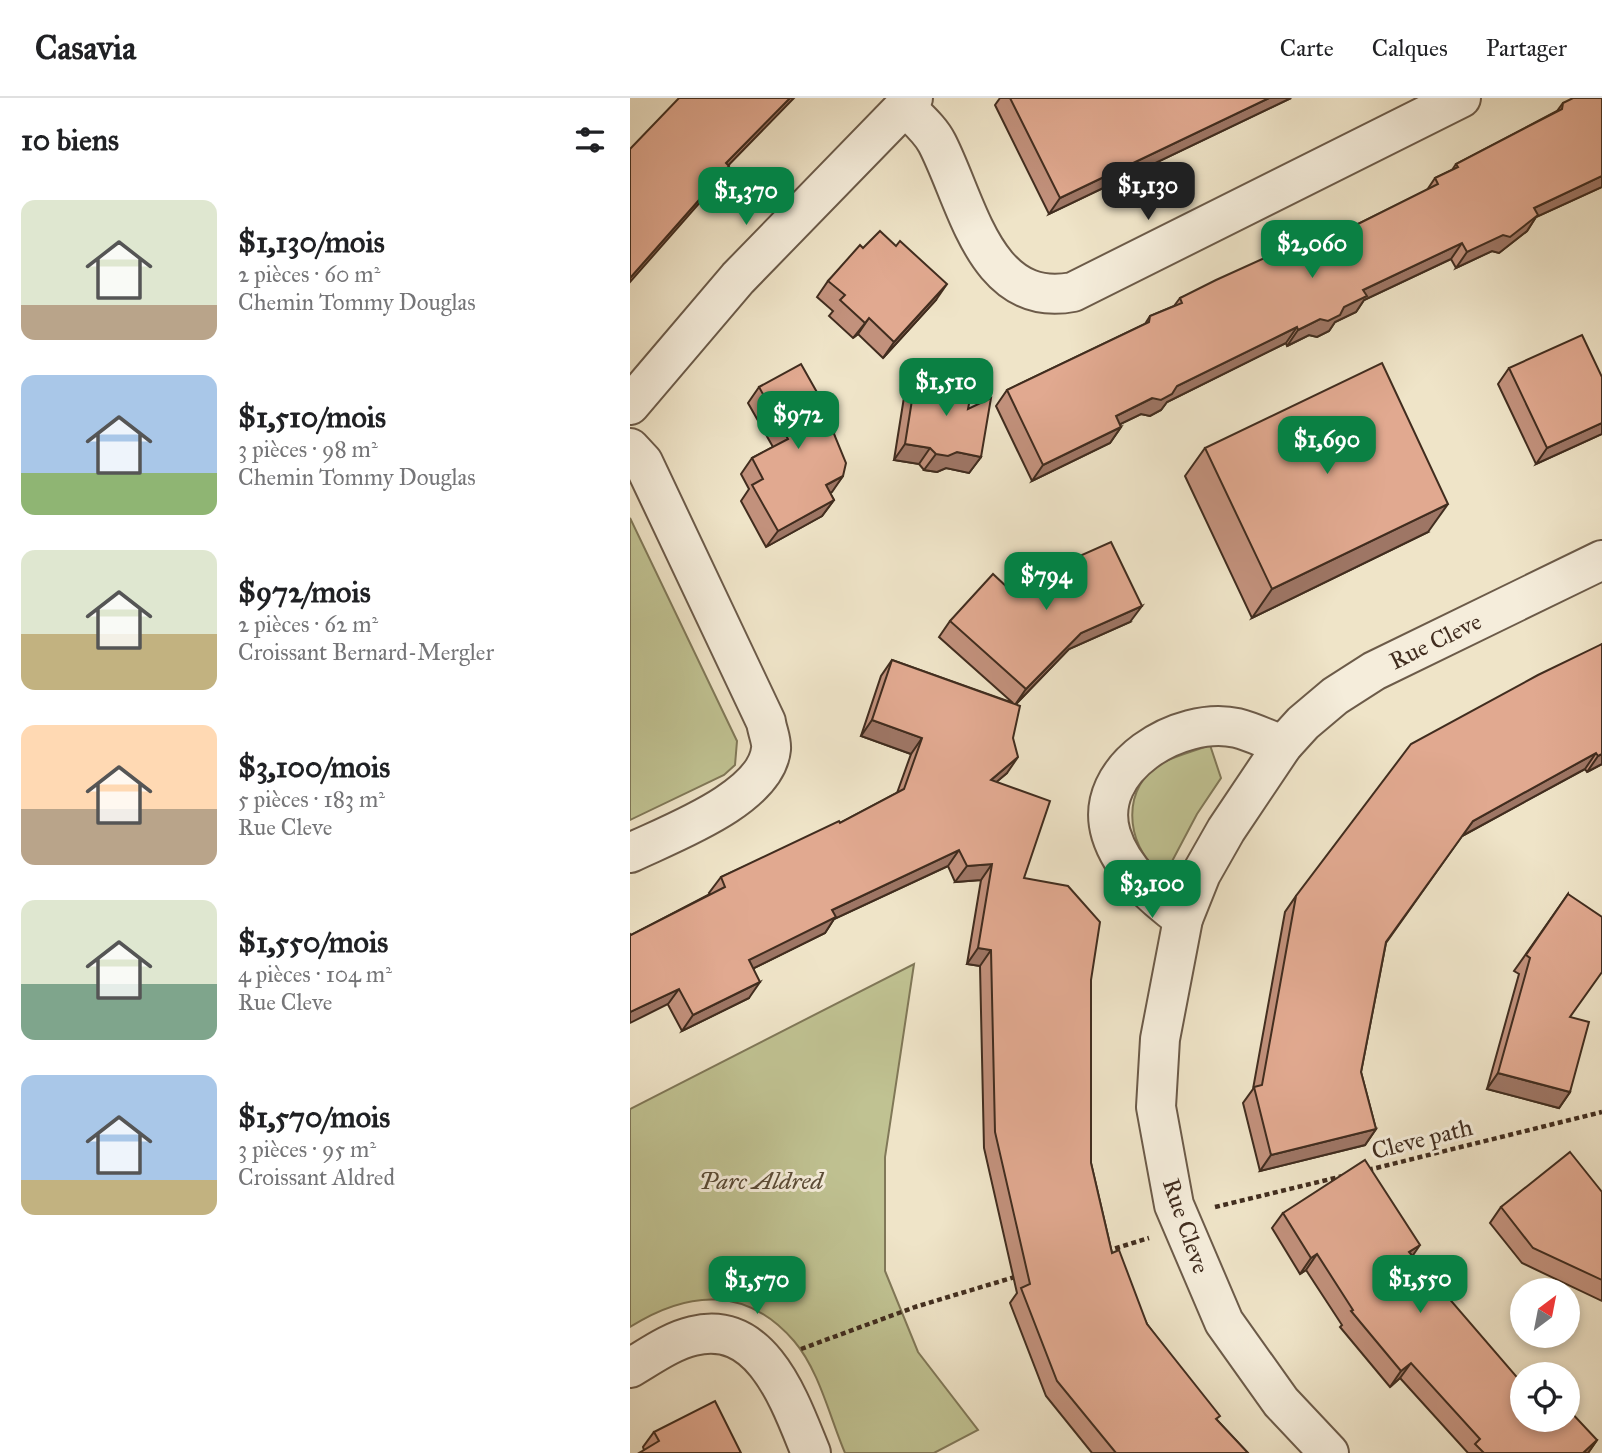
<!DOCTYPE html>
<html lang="fr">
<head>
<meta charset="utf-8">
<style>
	body { margin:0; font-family:"IM FELL Great Primer",serif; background:#f2f2f2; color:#202124; height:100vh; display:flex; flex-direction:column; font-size:26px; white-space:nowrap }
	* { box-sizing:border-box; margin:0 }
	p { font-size:23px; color:#757577 }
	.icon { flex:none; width:38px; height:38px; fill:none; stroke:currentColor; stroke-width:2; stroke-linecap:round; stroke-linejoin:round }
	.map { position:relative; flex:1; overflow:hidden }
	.sheet { display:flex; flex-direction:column; background:#fff; width:630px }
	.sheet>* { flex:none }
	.needle { width:46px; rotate:32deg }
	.fabs { position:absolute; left:880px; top:1180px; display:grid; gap:14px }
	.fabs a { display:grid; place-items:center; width:70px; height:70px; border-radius:50%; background:#fff; box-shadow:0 4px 10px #0003; font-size:35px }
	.price { position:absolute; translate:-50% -60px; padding:0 16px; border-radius:14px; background:#0b8043; color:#fff; font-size:23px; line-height:46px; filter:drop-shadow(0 2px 4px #0008) }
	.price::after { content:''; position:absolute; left:50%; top:42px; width:21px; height:16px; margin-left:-10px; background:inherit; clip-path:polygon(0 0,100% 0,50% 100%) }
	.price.current { background:#222; color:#fff }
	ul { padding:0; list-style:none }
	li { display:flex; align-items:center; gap:21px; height:175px; padding:0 21px }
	li span { display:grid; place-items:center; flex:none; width:196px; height:140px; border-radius:14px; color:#555 }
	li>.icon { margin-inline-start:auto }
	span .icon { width:84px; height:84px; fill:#fffc; stroke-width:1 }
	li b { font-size:30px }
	h2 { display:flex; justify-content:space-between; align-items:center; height:84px; padding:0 21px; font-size:30px }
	header { display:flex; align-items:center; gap:42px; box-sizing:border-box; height:98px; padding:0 35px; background:#fff; border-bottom:2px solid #e0e0e0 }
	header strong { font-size:33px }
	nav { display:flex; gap:38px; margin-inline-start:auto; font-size:24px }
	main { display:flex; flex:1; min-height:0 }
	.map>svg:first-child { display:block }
	.green { fill:#c0c292; stroke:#807858; stroke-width:2 }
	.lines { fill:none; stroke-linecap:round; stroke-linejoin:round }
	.minor-casing { stroke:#6c5b49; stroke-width:42 }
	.path { stroke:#412d1f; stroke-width:4.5; stroke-dasharray:5 3.5; stroke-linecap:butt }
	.minor { stroke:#f5eddb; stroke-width:38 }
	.wall { fill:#c2917c; stroke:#412d1f; stroke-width:2 }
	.shaded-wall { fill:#9e7665; stroke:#412d1f; stroke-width:2 }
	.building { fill:#e1a990; stroke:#412d1f; stroke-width:2 }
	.labels { text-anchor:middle; stroke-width:6; stroke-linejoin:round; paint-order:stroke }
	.street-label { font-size:24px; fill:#412d1f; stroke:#f5eddb }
	.park-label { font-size:24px; font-style:italic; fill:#5a4b36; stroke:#f5eddb }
</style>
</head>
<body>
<header>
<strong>Casavia</strong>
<nav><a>Carte</a><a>Calques</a><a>Partager</a></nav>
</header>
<main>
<section class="sheet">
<h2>10 biens<svg class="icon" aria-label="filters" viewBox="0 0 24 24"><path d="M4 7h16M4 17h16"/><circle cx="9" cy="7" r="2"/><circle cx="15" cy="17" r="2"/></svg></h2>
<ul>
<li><span style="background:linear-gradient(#dfe7d0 75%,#b9a48a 0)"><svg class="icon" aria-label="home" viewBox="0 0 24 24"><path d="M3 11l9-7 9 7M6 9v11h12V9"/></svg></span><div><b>$1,130/mois</b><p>2 pièces · 60 m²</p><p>Chemin Tommy Douglas</p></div></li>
<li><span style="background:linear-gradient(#a9c7e8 70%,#8fb573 0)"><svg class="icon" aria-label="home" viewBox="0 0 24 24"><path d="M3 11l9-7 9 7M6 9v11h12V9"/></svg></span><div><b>$1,510/mois</b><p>3 pièces · 98 m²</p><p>Chemin Tommy Douglas</p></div></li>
<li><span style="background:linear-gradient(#dfe7d0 60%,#c2b280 0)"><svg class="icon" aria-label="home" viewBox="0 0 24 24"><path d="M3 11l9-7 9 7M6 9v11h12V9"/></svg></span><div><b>$972/mois</b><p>2 pièces · 62 m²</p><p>Croissant Bernard-Mergler</p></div></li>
<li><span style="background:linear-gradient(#ffd9b3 60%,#b9a48a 0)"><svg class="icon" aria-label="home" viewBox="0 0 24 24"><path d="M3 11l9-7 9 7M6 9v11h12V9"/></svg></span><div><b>$3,100/mois</b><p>5 pièces · 183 m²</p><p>Rue Cleve</p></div></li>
<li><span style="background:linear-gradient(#dfe7d0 60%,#7fa58c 0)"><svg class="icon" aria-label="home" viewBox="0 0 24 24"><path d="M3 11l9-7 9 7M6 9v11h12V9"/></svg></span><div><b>$1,550/mois</b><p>4 pièces · 104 m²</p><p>Rue Cleve</p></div></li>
<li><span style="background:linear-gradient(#a9c7e8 75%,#c2b280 0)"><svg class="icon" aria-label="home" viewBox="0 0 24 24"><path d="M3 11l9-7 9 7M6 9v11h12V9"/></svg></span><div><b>$1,570/mois</b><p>3 pièces · 95 m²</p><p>Croissant Aldred</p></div></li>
</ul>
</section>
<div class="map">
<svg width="972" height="1355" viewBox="0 0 972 1355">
	<rect width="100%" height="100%" fill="#efe4c8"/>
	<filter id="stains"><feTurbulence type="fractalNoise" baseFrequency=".00286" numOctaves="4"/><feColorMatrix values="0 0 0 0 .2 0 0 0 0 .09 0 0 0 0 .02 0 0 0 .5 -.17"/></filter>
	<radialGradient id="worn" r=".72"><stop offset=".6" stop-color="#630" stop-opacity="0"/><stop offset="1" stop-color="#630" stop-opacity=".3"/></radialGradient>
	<g class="green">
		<path d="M0 420 107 643 105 667 94 677 0 722Z"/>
		<path d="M580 647 591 680 567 716 539 769H532L529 774C495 746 490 687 534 664 548 657 565 653 580 647Z"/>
		<path d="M284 866 255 1059V1173L288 1254 348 1332 304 1355H215C200 1320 189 1272 164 1243 116 1187 57 1193 0 1229V1011Z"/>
	</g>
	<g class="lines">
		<defs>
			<g id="minor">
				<path d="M275 8C285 19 300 31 307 45 338 105 355 211 443 194L831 0"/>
				<path d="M0 307 108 180 283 0"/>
				<path d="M0 350 13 364 136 624C137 632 142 643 141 651 136 701 39 736 0 755"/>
				<path d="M553 821C524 799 492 772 481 736 461 670 550 617 607 630 623 634 638 642 653 647"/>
				<path d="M0 1270C19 1259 41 1243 63 1238 133 1221 160 1304 181 1355"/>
				<path id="s1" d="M699 1355 651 1304 594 1224 544 1107 526 1009 530 941 553 821 571 776 596 732 653 647 673 625 705 598 744 573 972 462"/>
			</g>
		</defs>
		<use href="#minor" class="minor-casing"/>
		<g class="path">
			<path d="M738 1072 972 1014"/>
			<path d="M585 1109 713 1078"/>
			<path d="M477 1153 519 1140"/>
			<path d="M171 1251 285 1209 388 1178"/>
		</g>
		<use href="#minor" class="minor"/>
	</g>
	<g class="wall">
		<path d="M370 0H661L419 116 365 7Z"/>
		<path d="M972 0V89L906 119 897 133 869 155 862 153 826 170 821 161 734 202 726 214 705 224 699 233 687 239 679 237 657 248 656 245 537 304 531 312 520 318 511 316 490 326 491 329 480 345 402 383 366 308 377 292 515 226 520 218 544 208 550 200 685 143 708 136 797 92 805 80 822 72 826 66 927 13 933 5Z"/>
		<path d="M233 150 306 202 253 260 228 236 223 240 199 218 203 213 187 199 198 183Z"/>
		<path d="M879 270 972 279V336L906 366 868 286Z"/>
		<path d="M286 277 338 311 351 359 339 375 316 370 307 374 294 372 289 366 264 362 275 293Z"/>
		<path d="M129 289 204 336 213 378 200 395 204 402 192 418 136 449 111 403 119 391 111 376 122 360 143 349 118 305Z"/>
		<path d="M575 350 798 434 622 520 555 378Z"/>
		<path d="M378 490 500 524 439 551 386 606 377 675 366 684 394 780 461 882V1065L482 1155 517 1226 587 1322 618 1355H462L416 1298 380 1205 387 1195 354 1050 350 868 337 866 351 782 325 784 318 768 204 821 195 835 124 870 119 900 52 933 1 837 80 796 79 795 91 779 210 725 267 695 281 656 231 638 251 578 262 562 383 605 309 539 320 523Z"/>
		<path d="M972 546V666L957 674 955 671 832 738 756 845 731 974 746 1031 735 1047 630 1073 613 1005 623 991 655 814 666 798Z"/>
		<path d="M938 796 940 919V994L929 1010 857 991 889 876 884 873Z"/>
		<path d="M972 1094V1203L892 1165 860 1125 871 1109Z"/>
		<path d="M653 1115 783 1157 892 1321 967 1342 958 1355H838L770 1280 760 1289 710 1229 712 1227 676 1172 670 1176 642 1130Z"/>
		<path d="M24 1334 111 1355 14 1352 13 1349Z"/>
	</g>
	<g class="shaded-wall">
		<path d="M160 0H164L85 81 96 65Z"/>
		<path d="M639 0H661L419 116 430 100Z"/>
		<path d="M99 68 88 84 0 184V180Z"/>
		<path d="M972 78V89L906 119 897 133 869 155 862 153 826 170 837 154 904 110Z"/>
		<path d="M832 145 821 161 734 202 726 214 705 224 699 233 687 239 679 237 657 248 668 232 714 209 733 192Z"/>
		<path d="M317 186 306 202 253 260 264 244Z"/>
		<path d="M239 220 228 236 223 240Z"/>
		<path d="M667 229 656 245 537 304 531 312 520 318 511 316 474 334 486 318Z"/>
		<path d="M972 325V336L906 366 917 350Z"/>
		<path d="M491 329 480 345 402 383 413 367Z"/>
		<path d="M275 346 300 350 289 366 264 362Z"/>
		<path d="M327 354 351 359 339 375 316 370 307 374 294 372 306 356Z"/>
		<path d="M213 378 202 394 185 403 196 387Z"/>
		<path d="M204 402 192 418 136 449 148 433Z"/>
		<path d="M818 406 798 434 622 520 642 491Z"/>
		<path d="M512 508 500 524 439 551 385 607 396 591 451 535Z"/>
		<path d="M242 622 292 640 281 656 231 638Z"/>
		<path d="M966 655 955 671 832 738 843 723Z"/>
		<path d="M972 656V666L957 674 968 658Z"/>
		<path d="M388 659 377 675 350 698 361 682Z"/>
		<path d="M329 752 318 768 204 821 195 835 108 878 119 862 202 812Z"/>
		<path d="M362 766 351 782 325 784 337 768Z"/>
		<path d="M348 850 361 852 350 868 337 866Z"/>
		<path d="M130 884 119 900 52 933 63 917Z"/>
		<path d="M49 891 38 906 0 925V914Z"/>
		<path d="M868 975 940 994 929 1010 857 991Z"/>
		<path d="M746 1031 735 1047 630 1073 641 1057Z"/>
		<path d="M790 1147 779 1163V1154Z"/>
		<path d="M687 1156 676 1172 670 1176 681 1160Z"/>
		<path d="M781 1265 770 1280 760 1289 771 1273Z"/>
		<path d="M967 1342 958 1355H953Z"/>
	</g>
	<g class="building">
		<path d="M49 0H160L96 65 99 68 0 180V51Z"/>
		<path d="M380 0H639L430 100Z"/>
		<path d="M943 0H972V78L904 110 908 117 880 139 873 137 837 154 832 145 733 192 737 198 714 209 710 217 698 223 690 221 668 232 667 229 547 288 542 296 531 302 522 300 486 318 491 329 413 367 377 292 519 224 520 218 552 205 550 200 586 182 683 138 685 143 707 132 708 136 808 86 805 80 828 69 826 66 932 11 933 5Z"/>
		<path d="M250 133 266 148 270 143 317 186 264 244 239 220 235 225 210 202 215 197 198 183 230 147 233 150Z"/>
		<path d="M952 237 972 279V325L917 350 879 270Z"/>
		<path d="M752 265 818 406 642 491 575 350Z"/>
		<path d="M171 266 206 328 204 336 216 365 213 378 196 387 204 402 148 433 122 387 133 381 122 360 158 341 129 289Z"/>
		<path d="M286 277 343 285 338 311 361 300 351 359 327 354 318 358 306 356 300 350 275 346Z"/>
		<path d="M481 444 512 508 451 535 396 591 320 523 363 476 378 490Z"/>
		<path d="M972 546V656L968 658 966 655 843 723 756 844 731 974 746 1031 641 1057 624 989 632 987 666 798 781 646 908 577Z"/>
		<path d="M262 562 390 608 383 640 388 659 361 682 420 703 394 780 438 788 470 824 461 882V1065L482 1155 489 1152 517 1226 590 1318 586 1321 618 1355H486L427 1283 391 1190 400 1186 365 1034 361 852 348 850 362 766 337 768 329 752 202 812 206 819 119 862 130 884 63 917 49 891 0 914V836L1 837 95 789 91 779 209 723 210 725 274 691 292 640 242 622Z"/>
		<path d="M938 796 972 819V874L940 919 959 924 940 994 868 975 900 860 896 857Z"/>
		<path d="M940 1054 972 1094V1182L903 1150 871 1109Z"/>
		<path d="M735 1062 790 1147 779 1154 892 1285V1321H938V1311L967 1342 953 1355H854L845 1346 850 1341 781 1265 771 1273 721 1213 723 1212 687 1156 681 1160 653 1115Z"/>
		<path d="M85 1303 111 1355H9L29 1343 24 1334Z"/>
	</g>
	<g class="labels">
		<g class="street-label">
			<text dy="8" stroke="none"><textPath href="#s1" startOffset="973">Rue Cleve</textPath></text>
			<text transform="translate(792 1041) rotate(-14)" y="8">Cleve path</text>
			<text transform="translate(556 1128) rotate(71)" y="8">Rue Cleve</text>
		</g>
		<g class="park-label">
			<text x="131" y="1091">Parc Aldred</text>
		</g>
	</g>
	<rect width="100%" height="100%" filter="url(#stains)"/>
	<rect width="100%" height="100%" fill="url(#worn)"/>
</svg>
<div class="fabs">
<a><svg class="needle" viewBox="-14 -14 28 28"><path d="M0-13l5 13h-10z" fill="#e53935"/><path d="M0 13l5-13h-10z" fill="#757577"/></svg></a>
<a><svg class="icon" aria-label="locate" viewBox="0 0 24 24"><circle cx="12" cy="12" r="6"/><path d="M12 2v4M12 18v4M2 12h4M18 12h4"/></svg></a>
</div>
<b class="price current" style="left:518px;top:124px">$1,130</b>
<b class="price" style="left:116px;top:129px">$1,370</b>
<b class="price" style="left:682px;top:182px">$2,060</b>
<b class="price" style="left:316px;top:320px">$1,510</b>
<b class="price" style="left:168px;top:353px">$972</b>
<b class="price" style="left:697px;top:378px">$1,690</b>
<b class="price" style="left:416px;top:514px">$794</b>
<b class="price" style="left:522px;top:822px">$3,100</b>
<b class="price" style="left:790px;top:1217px">$1,550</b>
<b class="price" style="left:127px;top:1218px">$1,570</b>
</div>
</main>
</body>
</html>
